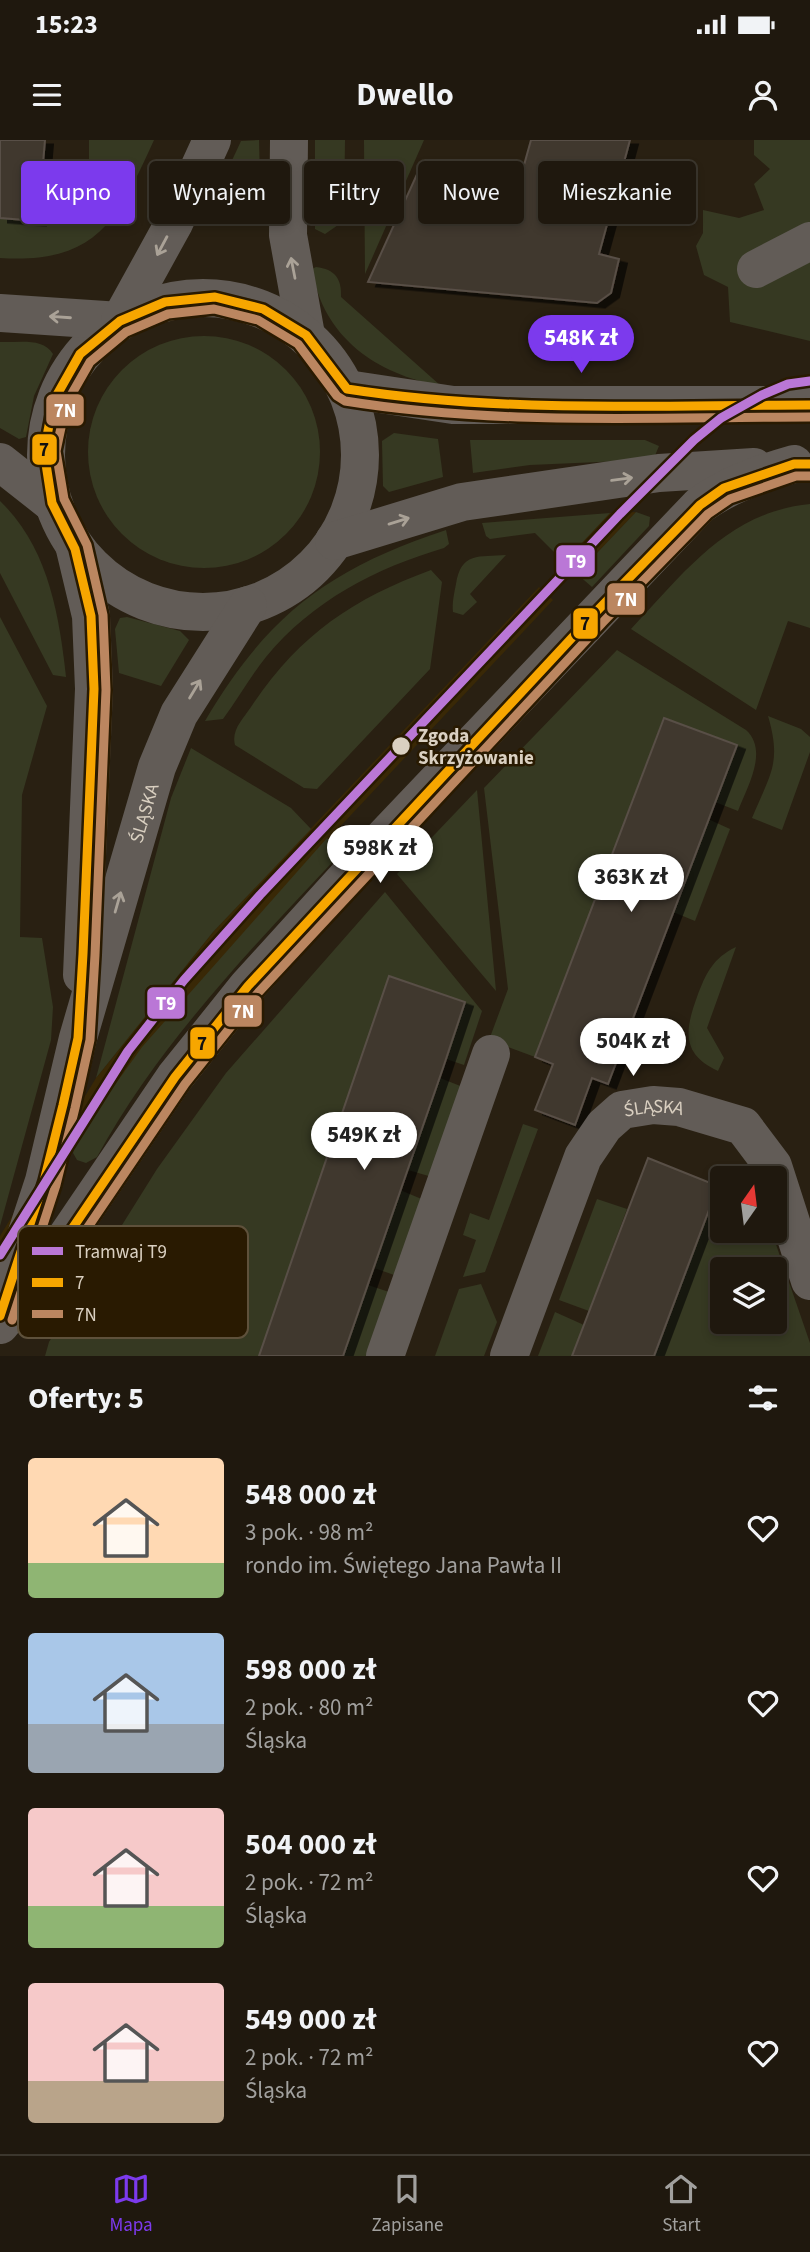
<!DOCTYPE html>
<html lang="pl">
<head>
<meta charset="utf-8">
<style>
	body { margin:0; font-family:"Source Sans 3",sans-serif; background:#272117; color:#f1f3f6; height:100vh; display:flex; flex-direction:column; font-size:26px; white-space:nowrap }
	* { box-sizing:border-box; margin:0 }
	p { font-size:23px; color:#a1a09e }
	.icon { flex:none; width:38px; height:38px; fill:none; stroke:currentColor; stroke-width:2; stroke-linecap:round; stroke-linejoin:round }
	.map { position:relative; height:1216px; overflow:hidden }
	.side { display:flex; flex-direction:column; background:#1f180e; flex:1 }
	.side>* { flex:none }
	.guide { position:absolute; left:21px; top:21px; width:768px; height:63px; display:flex; gap:14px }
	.needle { width:46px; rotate:14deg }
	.buttons { position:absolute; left:710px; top:1026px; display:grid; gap:14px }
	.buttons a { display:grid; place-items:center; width:77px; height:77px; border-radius:7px; background:#1f180e; box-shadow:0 4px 10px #0003,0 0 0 2px #3c372e; font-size:35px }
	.price { position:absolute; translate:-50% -60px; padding:0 16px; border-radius:24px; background:#fff; color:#222; font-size:23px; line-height:46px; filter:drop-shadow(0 2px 4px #0008) }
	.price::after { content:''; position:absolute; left:50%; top:42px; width:21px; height:16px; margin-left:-10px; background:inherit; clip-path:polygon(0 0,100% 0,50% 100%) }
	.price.current { background:#7c3aed; color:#fff }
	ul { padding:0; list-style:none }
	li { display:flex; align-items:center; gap:21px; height:175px; padding:0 28px }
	li span { display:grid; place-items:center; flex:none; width:196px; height:140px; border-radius:7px; color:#555 }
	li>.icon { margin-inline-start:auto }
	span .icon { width:84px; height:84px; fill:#fffc; stroke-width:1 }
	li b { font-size:30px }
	h2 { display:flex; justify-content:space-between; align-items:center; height:84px; padding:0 28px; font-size:30px }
	.tag { padding:0 24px; border-radius:7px; background:#1f180e; box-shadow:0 4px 10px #0003,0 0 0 2px #3c372e; font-size:24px; line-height:63px }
	.tag.current { background:#7c3aed; color:#fff }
	.status { display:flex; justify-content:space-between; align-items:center; height:49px; padding:0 35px; background:#1f180e; direction:ltr }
	.status svg { height:19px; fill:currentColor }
	header { display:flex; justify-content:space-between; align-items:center; height:91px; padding:0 28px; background:#1f180e; font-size:32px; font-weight:700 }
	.dock { display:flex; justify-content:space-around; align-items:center; height:98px; border-top:2px solid #3c372e; background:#1f180e; font-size:19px; color:#a1a09e }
	.dock a { display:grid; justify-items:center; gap:4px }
	.dock .current { color:#7c3aed }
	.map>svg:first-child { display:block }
	.built { fill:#392806 }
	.green { fill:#363922; fill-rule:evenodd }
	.building { fill:#41382f; stroke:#594f46; stroke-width:2; filter:url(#shadow) }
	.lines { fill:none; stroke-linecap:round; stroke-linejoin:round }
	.minor { stroke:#625c57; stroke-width:38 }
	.bus-1-casing { stroke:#291a01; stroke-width:14 }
	.bus-2-casing { stroke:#291a01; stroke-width:14 }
	.bus-1 { stroke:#f7a600; stroke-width:9 }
	.bus-2 { stroke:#bb8660; stroke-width:9 }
	.tram-1-casing { stroke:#291a01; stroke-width:14 }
	.tram-1 { stroke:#ba77d6; stroke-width:9 }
	.oneway { stroke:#aaa297 }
	.stop-dot { fill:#dad0c1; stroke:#291a01; stroke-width:2.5 }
	.labels { text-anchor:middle; stroke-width:5; stroke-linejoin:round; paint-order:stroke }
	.stop-label { font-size:19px; font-weight:bold; fill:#dad0c1; stroke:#291a01; text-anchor:start }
	.street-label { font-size:19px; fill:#dad0c1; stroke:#291a01 }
	.key { fill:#291a01; stroke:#5e513b; stroke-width:2 }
	.key-label { font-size:19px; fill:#dad0c1 }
	.line-badge { stroke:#291a01; stroke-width:2.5 }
	.badge-label { font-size:19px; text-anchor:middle; font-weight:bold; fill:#fff }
	.pale-badge-label { font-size:19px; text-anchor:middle; font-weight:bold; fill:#111 }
</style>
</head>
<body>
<div class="status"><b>15:23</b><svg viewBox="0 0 49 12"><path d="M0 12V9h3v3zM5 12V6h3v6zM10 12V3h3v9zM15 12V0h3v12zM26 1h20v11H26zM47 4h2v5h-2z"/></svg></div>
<header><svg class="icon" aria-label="menu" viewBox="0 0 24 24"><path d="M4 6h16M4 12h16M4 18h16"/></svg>Dwello<svg class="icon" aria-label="person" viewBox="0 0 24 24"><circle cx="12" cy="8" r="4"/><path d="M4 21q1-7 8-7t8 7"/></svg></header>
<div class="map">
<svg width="810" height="1216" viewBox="0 0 810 1216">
	<defs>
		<filter id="shadow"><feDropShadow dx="8" dy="4.5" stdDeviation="0" flood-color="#0009"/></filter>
	</defs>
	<rect width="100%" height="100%" fill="#292012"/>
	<g class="built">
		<path d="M636 372 577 434 564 422 610 373Z"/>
		<path d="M539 447 553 460 304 725 84 988 0 1129V1096L96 938 213 792Z"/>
	</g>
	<g class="green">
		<path d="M89 0H154C117 81 97 124 0 118V78H49L53 29 89 32Z"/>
		<path d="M259 0 261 83 208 72 241 1Z"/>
		<path d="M315 0H345L344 73 341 83 325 94 315 89Z"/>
		<path d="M364 0H424L365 134Z"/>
		<path d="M754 0H810V201L730 182 728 147 704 135 696 106 703 93V70L739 78 764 70 754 44 770 29 754 15Z"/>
		<path d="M316 127C335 129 342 139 341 157L441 246C377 234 323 198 312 129Z"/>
		<circle cx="204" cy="312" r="116"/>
		<path d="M0 202C18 203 43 197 53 214L34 256 26 297 19 299 0 288Z"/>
		<path d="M394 293 438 299 443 337 389 352 383 346 382 301Z"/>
		<path d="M470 300H645L659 306 654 318 645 320 530 325 473 333Z"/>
		<path d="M0 361C48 407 59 474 66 537L53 535 0 433Z"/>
		<path d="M810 364V488L788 481 756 570 631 489C684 433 728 372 810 364Z"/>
		<path d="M636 372 650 377 649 386 592 447 577 434Z"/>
		<path d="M610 373 564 422 535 393 490 399 486 396 482 383Z"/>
		<path d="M446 390 449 404 444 408C376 428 312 461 266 517 250 537 238 559 223 579L205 581C268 474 329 429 446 390Z"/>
		<path d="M506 415 470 454 477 462 463 475 453 472C452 463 454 454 456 444 461 412 479 417 506 415Z"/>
		<path d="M431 430 442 442 430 529 317 649 304 648 235 605C231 590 243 579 251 567 298 496 352 459 431 430Z"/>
		<path d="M0 477 47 566 22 655 20 797 42 798 53 867 51 900 0 1086Z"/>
		<path d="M127 477 180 491 189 500 161 546 119 533 115 489 120 478Z"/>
		<path d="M617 510 746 590C769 611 747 647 738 671L715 662 663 579 535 917 489 900 508 849 484 648Z"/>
		<path d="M768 576 801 589 810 597V612L782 690 752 678C770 634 782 624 768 576Z"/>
		<path d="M191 608 291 668 311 689 213 792 96 938 171 658Z"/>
		<path d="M477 650 496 851 397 734Z"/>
		<path d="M708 679 730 689 695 781 673 772Z"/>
		<path d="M327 698 342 712C254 806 159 903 97 1017L86 1023 77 1020 73 1013 74 1006 84 988 142 907Z"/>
		<path d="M385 752 482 871 464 925 446 919 465 862 389 836 259 1216H45L49 1202 157 1029 226 933Z"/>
		<path d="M736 807 707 888 724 918 718 931C681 914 685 890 697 857 706 833 713 818 736 807Z"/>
		<path d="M440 938 463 947 432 1037 408 1030Z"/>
		<path d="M523 984 538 989 485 1132 463 1137 476 1100 463 1095 470 1073 489 1080Z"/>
		<path d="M723 1041V1090H771L810 1203V1216H654L718 1046ZM723 1129H775V1181H723Z"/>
		<path d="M400 1050 424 1060 397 1136 374 1128Z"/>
		<path d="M597 1059 627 1069 589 1171 559 1160Z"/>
		<path d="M481 1144 497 1182 484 1216H435L459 1149Z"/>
		<path d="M368 1145 392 1153 370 1216H343Z"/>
		<path d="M555 1172 584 1185 572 1216H538Z"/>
	</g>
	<g class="building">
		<path d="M0 0H45L38 81 0 78Z"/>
		<path d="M531 0H630L599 114 619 119 611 153 597 163 368 142 423 21 514 61Z"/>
		<path d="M664 578 737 605 608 944 592 938 575 985 535 970 553 924 535 917Z"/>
		<path d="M389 836 465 862 443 928 343 1216H259Z"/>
		<path d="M648 1018 718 1046 654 1216H572Z"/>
	</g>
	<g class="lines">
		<g class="minor">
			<path d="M289 0 288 95 306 195"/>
			<path d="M756 129 810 101"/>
			<circle cx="203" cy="315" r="157"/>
			<path d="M0 173 120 181"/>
			<path d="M120 181 174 83 212 0"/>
			<path d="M347 249 453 265H810"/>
			<path d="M0 322 52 363"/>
			<path d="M334 401 462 362 659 333 754 327"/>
			<path d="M75 409 91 476 94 549 82 835"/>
			<path id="s1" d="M2 1169 44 1041 78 898 157 627 179 574 248 465"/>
			<path d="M0 1185 42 1133 175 937 248 846 367 715 700 365C730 344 759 334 794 324"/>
			<path d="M385 1216 491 914"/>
			<path id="s2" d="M509 1216 583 1017 604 986 622 970 653 965 679 967 743 986 773 1026 810 1141"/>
		</g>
		<defs>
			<g id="bus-1">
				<path d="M40 1136 175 937 248 846 595 473 700 365 724 348 794 324H810"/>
				<path d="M0 1176 44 1041 63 965 78 898 83 814 94 549 91 476 75 409 52 363 44 311 54 260 80 214 120 181 165 162 215 157 263 169 306 195 347 249C501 273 655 265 810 265"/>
			</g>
			<g id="bus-2">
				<path d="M50 1143 185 944 257 854 604 481 708 374 730 359 796 336H810"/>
				<path d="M12 1180 56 1045 75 968 90 900 95 815 106 550 103 475 87 405 64 359 56 311 66 264 90 222 126 192 168 174 214 169 258 180 298 204 337 256 345 261C500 286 654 277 810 277"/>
			</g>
		</defs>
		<use href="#bus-1" class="bus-1-casing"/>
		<use href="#bus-2" class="bus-2-casing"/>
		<use href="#bus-1" class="bus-1"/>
		<use href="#bus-2" class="bus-2"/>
		<defs>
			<path id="tram-1" d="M0 1115 128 911 184 840 260 755 620 374 694 300 721 278 762 255 788 244 810 241"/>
		</defs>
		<use href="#tram-1" class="tram-1-casing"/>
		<use href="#tram-1" class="tram-1"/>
	</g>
	<defs><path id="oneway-shaft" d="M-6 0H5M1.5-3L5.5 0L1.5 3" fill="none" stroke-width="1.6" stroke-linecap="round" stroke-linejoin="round" transform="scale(1.75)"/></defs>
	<g class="oneway">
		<use href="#oneway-shaft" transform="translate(162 106) rotate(118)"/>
		<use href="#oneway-shaft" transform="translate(293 128) rotate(-101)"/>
		<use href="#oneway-shaft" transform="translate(60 177) rotate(-176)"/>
		<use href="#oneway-shaft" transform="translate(622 339) rotate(-8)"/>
		<use href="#oneway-shaft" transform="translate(399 381) rotate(-17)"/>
		<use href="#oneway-shaft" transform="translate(195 549) rotate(-59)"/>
		<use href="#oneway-shaft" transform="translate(118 762) rotate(-74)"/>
	</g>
	<circle class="stop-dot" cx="401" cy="606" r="10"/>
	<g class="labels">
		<g class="stop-label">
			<text x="418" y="602">Zgoda<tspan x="418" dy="22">Skrzyżowanie</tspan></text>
		</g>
		<g class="street-label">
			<text dy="7" stroke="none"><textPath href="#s1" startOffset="516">ŚLĄSKA</textPath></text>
			<text dy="7" stroke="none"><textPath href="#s2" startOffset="306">ŚLĄSKA</textPath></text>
		</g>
	</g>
	<rect x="18" y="1086" width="230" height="112" rx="10" class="key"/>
	<rect x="32" y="1107" width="31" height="8" fill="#ba77d6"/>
	<rect x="32" y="1138" width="31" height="9" fill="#f7a600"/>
	<rect x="32" y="1170" width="31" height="8" fill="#bb8660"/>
	<g class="key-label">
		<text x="75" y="1118">Tramwaj T9</text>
		<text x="75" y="1149">7</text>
		<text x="75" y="1181">7N</text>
	</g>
	<g class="line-badge">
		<rect x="45" y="253" width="40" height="34" rx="7" fill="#bb8660"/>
		<rect x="31" y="293" width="27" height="33" rx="7" fill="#f7a600"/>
		<rect x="555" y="404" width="41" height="34" rx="7" fill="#ba77d6"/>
		<rect x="606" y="442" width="40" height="34" rx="7" fill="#bb8660"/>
		<rect x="572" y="467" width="27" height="33" rx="7" fill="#f7a600"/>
		<rect x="146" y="846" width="40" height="34" rx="7" fill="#ba77d6"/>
		<rect x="223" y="854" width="40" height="34" rx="7" fill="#bb8660"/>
		<rect x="189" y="886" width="27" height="34" rx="7" fill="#f7a600"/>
	</g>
	<g class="badge-label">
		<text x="65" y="277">7N</text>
		<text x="576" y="428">T9</text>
		<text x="626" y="466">7N</text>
		<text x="166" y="870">T9</text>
		<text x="243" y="878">7N</text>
	</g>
	<g class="pale-badge-label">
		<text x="44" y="316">7</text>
		<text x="585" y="490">7</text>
		<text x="202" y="910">7</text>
	</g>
</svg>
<div class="buttons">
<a><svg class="needle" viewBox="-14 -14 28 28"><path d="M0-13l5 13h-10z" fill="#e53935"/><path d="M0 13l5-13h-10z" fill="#a1a09e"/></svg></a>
<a><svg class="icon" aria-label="layers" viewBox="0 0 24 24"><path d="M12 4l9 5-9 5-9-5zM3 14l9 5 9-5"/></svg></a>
</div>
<b class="price current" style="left:581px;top:235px">548K zł</b>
<b class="price" style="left:380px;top:745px">598K zł</b>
<b class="price" style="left:631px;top:774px">363K zł</b>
<b class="price" style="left:633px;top:938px">504K zł</b>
<b class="price" style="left:364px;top:1032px">549K zł</b>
<div class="guide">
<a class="tag current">Kupno</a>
<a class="tag">Wynajem</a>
<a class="tag">Filtry</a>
<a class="tag">Nowe</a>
<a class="tag">Mieszkanie</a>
</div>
</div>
<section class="side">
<h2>Oferty: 5<svg class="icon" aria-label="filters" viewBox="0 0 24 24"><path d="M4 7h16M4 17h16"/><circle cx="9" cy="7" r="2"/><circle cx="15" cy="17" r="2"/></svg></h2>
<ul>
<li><span style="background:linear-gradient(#ffd9b3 75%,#8fb573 0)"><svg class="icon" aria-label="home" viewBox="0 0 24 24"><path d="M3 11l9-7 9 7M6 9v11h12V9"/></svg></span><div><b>548 000 zł</b><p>3 pok. · 98 m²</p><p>rondo im. Świętego Jana Pawła II</p></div><svg class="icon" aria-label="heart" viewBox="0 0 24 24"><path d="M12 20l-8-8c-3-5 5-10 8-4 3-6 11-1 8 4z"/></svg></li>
<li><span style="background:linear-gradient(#a9c7e8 65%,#9aa5b1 0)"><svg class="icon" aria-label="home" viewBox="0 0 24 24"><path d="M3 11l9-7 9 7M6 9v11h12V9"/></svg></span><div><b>598 000 zł</b><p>2 pok. · 80 m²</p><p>Śląska</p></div><svg class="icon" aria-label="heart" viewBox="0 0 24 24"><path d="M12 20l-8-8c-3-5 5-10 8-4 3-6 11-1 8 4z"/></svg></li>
<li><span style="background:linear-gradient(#f6c9c9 70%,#8fb573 0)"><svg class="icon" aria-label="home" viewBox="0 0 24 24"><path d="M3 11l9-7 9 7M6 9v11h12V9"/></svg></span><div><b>504 000 zł</b><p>2 pok. · 72 m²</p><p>Śląska</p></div><svg class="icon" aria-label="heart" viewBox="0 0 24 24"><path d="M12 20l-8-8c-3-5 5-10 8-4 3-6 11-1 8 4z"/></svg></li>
<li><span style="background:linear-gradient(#f6c9c9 70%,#b9a48a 0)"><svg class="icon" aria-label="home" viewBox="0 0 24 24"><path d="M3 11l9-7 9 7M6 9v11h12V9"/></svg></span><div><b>549 000 zł</b><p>2 pok. · 72 m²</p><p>Śląska</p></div><svg class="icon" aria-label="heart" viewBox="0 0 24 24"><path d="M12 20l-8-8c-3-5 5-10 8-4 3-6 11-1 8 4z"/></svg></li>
</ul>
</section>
<nav class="dock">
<a class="current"><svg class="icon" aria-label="map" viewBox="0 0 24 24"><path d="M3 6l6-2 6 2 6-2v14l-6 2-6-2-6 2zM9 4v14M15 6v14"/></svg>Mapa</a>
<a><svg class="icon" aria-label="saved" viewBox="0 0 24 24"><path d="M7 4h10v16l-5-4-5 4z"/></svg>Zapisane</a>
<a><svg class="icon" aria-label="home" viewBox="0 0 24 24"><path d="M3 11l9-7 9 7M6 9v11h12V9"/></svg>Start</a>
</nav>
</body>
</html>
